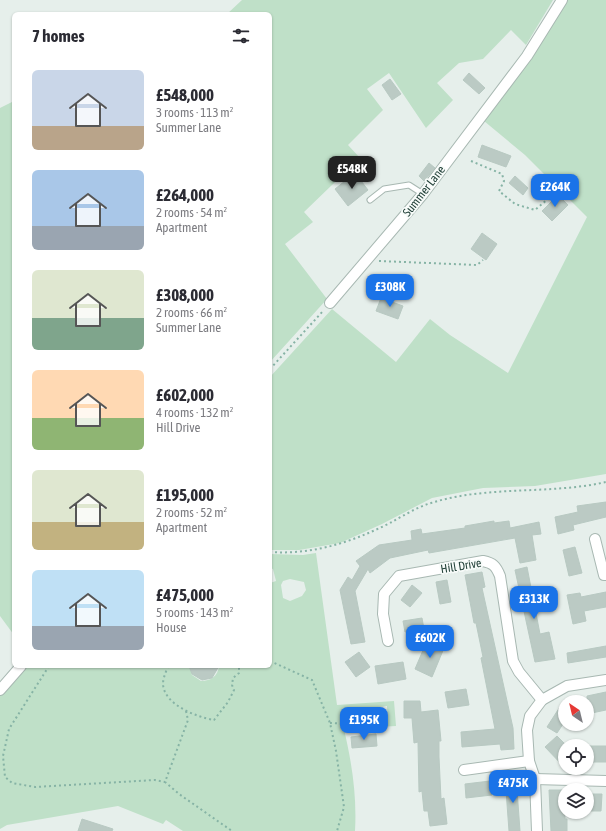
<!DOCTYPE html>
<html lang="en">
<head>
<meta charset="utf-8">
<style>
	body { margin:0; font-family:"Asap Condensed",sans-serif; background:#f2f2f3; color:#2b2b33; height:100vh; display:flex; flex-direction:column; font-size:15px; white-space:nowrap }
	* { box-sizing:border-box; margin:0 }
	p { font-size:13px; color:#7c7c81 }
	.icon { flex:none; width:22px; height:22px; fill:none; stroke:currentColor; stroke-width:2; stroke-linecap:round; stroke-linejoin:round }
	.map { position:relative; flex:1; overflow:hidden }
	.drawer { position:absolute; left:12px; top:12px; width:260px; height:656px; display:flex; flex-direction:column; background:#fff; border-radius:6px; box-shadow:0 1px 3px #0004 }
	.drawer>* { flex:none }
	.needle { width:26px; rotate:325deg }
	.fabs { position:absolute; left:558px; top:695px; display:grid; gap:8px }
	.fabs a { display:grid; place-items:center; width:36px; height:36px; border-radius:50%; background:#fff; box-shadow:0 1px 3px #0004; font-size:20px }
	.price { position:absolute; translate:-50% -34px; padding:0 9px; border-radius:8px; background:#1a73e8; color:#fff; font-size:13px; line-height:26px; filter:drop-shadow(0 1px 2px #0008) }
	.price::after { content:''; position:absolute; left:50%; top:24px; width:12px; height:9px; margin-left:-6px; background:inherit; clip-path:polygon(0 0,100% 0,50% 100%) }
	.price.active { background:#222; color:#fff }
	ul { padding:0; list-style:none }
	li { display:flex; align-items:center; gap:12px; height:100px; padding:0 20px }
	li span { display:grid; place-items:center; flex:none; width:112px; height:80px; border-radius:6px; color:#555 }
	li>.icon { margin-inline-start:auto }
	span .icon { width:48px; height:48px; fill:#fffc; stroke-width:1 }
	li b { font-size:17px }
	h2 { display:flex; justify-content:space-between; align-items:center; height:48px; padding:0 20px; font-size:17px }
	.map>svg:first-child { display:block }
	.green { fill:#bfe0c8; fill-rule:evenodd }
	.building { fill:#bbcac4; stroke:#b8c9c2 }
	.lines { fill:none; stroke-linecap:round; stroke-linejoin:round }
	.lane-casing { stroke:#a8b8b2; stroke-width:7 }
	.street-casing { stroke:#a8b8b2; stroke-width:12 }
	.path { stroke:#86b3a5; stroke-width:2; stroke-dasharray:2 3; stroke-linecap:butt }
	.lane { stroke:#fff; stroke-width:5 }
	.street { stroke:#fff; stroke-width:10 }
	.labels { text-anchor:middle; stroke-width:3.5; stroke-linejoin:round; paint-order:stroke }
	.street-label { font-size:12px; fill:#24423a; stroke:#f7fbf9 }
</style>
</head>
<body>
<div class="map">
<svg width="606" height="831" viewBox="0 0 606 831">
	<rect width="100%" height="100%" fill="#e6efeb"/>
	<g class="green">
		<path d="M242 0H553L526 45 511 30 483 59 459 63 437 83 453 100 426 128 389 73 367 89 383 110 348 145 360 158 304 212 313 222 285 244 327 299 270 362V14H227Z"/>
		<path d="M566 0H606V474L535 486 483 488 432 498 382 524 340 543 299 550H270V377L332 309 396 362 430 319 450 335 508 373 587 217 525 155 484 121Z"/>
		<path d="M14 101V635L0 616V108Z"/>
		<path d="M316 553 337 705 394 701 396 726 344 729C352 764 357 796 355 831H183L166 820 163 824 118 806 7 825 0 829V694L26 666H190L192 675 201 681C211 681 218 676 219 666H270V583L276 581 273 569 270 568V554L303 555ZM290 579 304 582 306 590 302 596 290 601 283 598 281 585 283 581ZM387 706 388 722 367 724 366 721 379 715 377 710 380 707Z"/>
	</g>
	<g class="building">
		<path d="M469 73 485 88 479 94 463 80Z"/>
		<path d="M390 79 401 94 392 100 382 85Z"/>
		<path d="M482 145 511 156 506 167 478 157Z"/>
		<path d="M429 163 435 168 424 181 419 176Z"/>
		<path d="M355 173 368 190 348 206 335 189Z"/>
		<path d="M515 176 528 188 523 195 509 183Z"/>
		<path d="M558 195 568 205 552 221 542 211Z"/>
		<path d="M482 233 497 244 486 260 471 249Z"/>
		<path d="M381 298 403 306 398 319 376 311Z"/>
		<path d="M606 502V517L573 525 574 530 558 534 555 517 578 512 577 506Z"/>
		<path d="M494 521V523L509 521 510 528 539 522 541 534 532 535 536 560 520 563 515 538 429 553 428 550 390 558 370 573 368 569 355 591 365 642 351 644 340 590 348 577 352 580 360 566 356 561 379 545 412 540 411 531 421 529 422 534 465 528V526Z"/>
		<path d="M575 547 582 573 569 576 563 550Z"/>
		<path d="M527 567 540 634 549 632 555 659 535 662 515 570Z"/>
		<path d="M482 572 485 587 482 588 513 728 514 749 501 750 500 744 462 747 461 732 495 729 481 658 483 657 476 623H474L465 575Z"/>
		<path d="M447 580 451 602 440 604 436 582Z"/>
		<path d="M412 585 422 593 410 607 401 600Z"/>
		<path d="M606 592V607L584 611 586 621 573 624 567 595 580 593 581 597Z"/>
		<path d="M422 618 424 629 405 632 403 621Z"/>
		<path d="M427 641 444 648 432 677 415 669Z"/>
		<path d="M606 646V657L568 663 567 653Z"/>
		<path d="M359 652 370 667 356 677 345 662Z"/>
		<path d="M403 662 406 679 378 684 375 666Z"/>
		<path d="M189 666H219L212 678 202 680 192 674Z"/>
		<path d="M466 689 469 705 448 708 445 692Z"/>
		<path d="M606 692V710L587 714V696Z"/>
		<path d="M565 699V721L557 733 547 727Z"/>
		<path d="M404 701H420L421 712 438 710 441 741H439V757L441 799 444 798 447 824 430 826 428 811H424L422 791 419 792 418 742 414 743 412 718H404Z"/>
		<path d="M376 734 377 746 352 748 351 737Z"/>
		<path d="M557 736 565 744V768L545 747Z"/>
		<rect x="587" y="746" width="19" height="16"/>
		<path d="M516 776 520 831H509L505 777Z"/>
		<path d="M490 781 492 795 466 798 465 784Z"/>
		<path d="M549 790H564L565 819H567V831H551Z"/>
		<path d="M592 794H602L601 811H587V795Z"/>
		<path d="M82 819 113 829 112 831H78Z"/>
	</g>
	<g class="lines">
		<defs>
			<path id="lane" d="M370 200 384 189 409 185 423 194"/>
			<g id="street">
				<path d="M330 303 423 194 527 56 562 0"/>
				<path d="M595 539 604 575H606"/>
				<path d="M388 641 383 614 384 594 399 576 483 561C493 563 496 566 500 576L513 661 519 672 542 700"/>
				<path d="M0 690 21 666"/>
				<path d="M464 770 529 761"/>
				<path d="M535 779 606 781"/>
				<path d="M537 831 535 779 529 761 527 730 530 716 542 700 567 686 606 680"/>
			</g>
		</defs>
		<use href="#lane" class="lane-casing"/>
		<use href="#street" class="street-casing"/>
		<g class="path">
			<path d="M471 161 502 174 504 181 499 191 515 204 535 210 548 199"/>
			<path d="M379 261 477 265 483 260"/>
			<path d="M270 369 324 310"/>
			<path d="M270 552C313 555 352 542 390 523 403 516 417 507 431 503 488 485 549 495 606 482"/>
			<path d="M270 661 312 680 330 723 336 751 344 807 337 831"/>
			<path d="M49 666 9 729 3 756 5 777 12 783 35 787 155 780 165 782"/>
			<path d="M168 666C166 672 163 678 163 684 164 705 197 717 214 720L228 702 234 690 232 685 233 678 239 673V666"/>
			<path d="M186 711 188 720 165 782 179 794 232 831"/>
			<path d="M330 723C345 723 371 728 382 717L383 711"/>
		</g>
		<use href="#lane" class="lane"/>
		<use href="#street" class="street"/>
	</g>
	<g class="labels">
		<g class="street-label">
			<text transform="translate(424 191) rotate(-52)" y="4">Summer Lane</text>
			<text transform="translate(461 566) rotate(-9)" y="4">Hill Drive</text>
		</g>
	</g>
</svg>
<div class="fabs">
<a><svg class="needle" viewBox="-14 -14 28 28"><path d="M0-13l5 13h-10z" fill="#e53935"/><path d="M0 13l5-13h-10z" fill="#7c7c81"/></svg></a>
<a><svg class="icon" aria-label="locate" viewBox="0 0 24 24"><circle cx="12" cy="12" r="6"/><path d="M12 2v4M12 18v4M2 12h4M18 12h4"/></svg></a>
<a><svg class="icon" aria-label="layers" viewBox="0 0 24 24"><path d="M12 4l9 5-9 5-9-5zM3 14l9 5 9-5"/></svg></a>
</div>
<b class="price active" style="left:352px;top:190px">£548K</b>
<b class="price" style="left:555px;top:208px">£264K</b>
<b class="price" style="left:390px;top:308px">£308K</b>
<b class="price" style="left:534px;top:620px">£313K</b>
<b class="price" style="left:430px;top:659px">£602K</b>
<b class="price" style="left:364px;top:741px">£195K</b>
<b class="price" style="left:513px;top:804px">£475K</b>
<section class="drawer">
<h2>7 homes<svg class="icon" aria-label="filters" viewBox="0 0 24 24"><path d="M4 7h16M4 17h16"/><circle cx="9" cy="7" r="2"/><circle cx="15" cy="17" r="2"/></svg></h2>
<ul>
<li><span style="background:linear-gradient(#c9d6e8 70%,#b9a48a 0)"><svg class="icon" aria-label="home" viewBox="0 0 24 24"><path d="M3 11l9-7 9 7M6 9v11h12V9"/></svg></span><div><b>£548,000</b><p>3 rooms · 113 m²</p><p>Summer Lane</p></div></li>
<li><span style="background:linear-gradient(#a9c7e8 70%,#9aa5b1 0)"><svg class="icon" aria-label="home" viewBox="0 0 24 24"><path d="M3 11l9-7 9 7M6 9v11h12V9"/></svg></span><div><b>£264,000</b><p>2 rooms · 54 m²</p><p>Apartment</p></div></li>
<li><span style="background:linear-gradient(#dfe7d0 60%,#7fa58c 0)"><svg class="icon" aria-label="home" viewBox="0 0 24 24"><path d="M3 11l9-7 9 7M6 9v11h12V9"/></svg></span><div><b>£308,000</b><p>2 rooms · 66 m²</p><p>Summer Lane</p></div></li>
<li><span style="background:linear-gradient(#ffd9b3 60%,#8fb573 0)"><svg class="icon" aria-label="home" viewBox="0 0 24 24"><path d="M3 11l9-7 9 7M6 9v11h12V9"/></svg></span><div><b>£602,000</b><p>4 rooms · 132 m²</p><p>Hill Drive</p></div></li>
<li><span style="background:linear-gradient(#dfe7d0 65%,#c2b280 0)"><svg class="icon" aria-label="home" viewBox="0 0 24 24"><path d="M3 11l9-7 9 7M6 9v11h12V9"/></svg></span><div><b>£195,000</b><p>2 rooms · 52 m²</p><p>Apartment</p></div></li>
<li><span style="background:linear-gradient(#bfe0f5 70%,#9aa5b1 0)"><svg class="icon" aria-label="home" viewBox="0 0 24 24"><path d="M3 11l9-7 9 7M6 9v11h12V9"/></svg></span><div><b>£475,000</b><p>5 rooms · 143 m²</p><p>House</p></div></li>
</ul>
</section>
</div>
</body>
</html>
